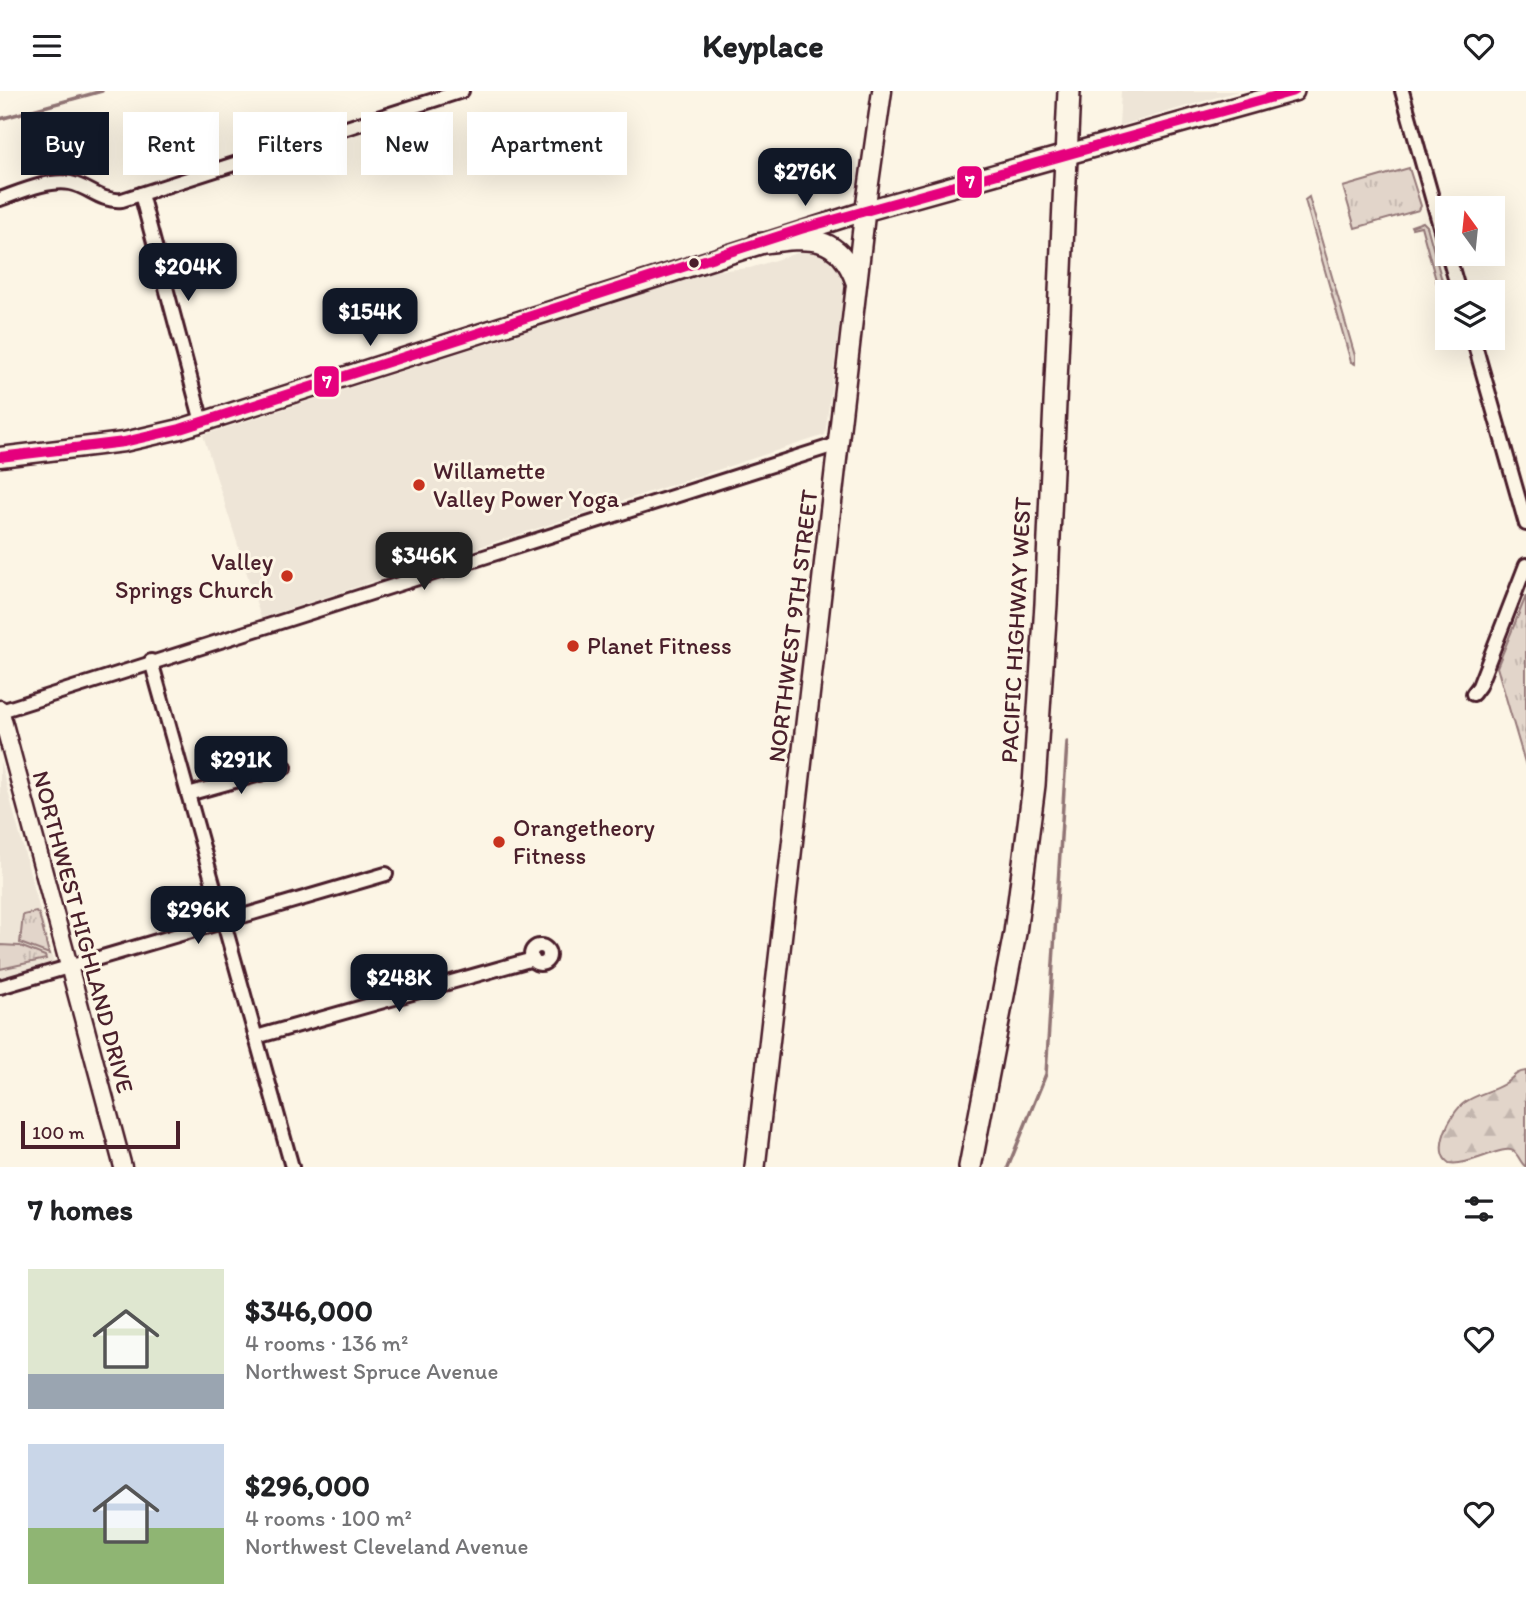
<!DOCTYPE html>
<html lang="en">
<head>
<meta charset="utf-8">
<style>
	body { margin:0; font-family:Itim,sans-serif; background:#f2f2f2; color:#202124; height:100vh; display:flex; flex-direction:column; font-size:26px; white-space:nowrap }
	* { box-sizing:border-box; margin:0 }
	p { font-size:23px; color:#757577 }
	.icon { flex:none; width:38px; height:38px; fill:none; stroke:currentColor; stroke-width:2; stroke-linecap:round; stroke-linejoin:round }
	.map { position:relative; height:1076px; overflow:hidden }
	.side { display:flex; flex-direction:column; background:#fff; flex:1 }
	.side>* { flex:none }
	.banner { position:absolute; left:21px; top:21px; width:700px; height:63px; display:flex; gap:14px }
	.needle { width:46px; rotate:345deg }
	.fabs { position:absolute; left:1435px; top:105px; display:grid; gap:14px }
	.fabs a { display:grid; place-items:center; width:70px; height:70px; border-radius:0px; background:#fff; box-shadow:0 7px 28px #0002; font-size:35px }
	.scale { position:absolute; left:21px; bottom:18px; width:159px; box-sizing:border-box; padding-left:7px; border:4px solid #4a1f2b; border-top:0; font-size:19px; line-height:24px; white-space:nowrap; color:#4a1f2b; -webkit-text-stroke:5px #fcf5e5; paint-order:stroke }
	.price { position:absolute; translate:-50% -60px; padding:0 16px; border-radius:14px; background:#111827; color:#fff; font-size:23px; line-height:46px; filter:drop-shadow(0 2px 4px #0008) }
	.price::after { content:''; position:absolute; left:50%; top:42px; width:21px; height:16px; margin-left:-10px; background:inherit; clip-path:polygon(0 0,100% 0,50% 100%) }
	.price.current { background:#222; color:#fff }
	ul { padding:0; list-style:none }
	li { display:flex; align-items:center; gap:21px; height:175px; padding:0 28px }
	li span { display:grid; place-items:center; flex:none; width:196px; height:140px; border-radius:0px; color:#555 }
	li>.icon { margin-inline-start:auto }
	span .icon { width:84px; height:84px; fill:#fffc; stroke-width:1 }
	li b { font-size:30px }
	h2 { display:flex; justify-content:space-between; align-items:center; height:84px; padding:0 28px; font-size:30px }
	.tag { padding:0 24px; border-radius:0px; background:#fff; box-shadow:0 7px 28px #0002; font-size:24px; line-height:63px }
	.tag.current { background:#111827; color:#fff }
	header { display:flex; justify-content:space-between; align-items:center; height:91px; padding:0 28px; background:#fff; font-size:32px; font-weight:700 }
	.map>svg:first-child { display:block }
	.built { fill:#eee5d7 }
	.grass { fill:url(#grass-tufts); stroke:#967a7a; stroke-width:2 }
	.forest { fill:url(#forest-firs); stroke:#967a7a; stroke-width:2 }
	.garden { fill:#e2d5ca; stroke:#967a7a; stroke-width:2 }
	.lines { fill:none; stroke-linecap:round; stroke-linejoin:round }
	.stream { stroke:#917474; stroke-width:3.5 }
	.minor-casing { stroke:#4a1f2b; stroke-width:18 }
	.tertiary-casing { stroke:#4a1f2b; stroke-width:21 }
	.secondary-casing { stroke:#4a1f2b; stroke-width:23 }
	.primary-casing { stroke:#4a1f2b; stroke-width:24 }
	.trunk-casing { stroke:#4a1f2b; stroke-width:26 }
	.minor { stroke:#fcf5e5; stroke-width:12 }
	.tertiary { stroke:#fcf5e5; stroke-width:16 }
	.secondary { stroke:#fcf5e5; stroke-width:18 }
	.primary { stroke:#fcf5e5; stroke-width:19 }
	.trunk { stroke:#fcf5e5; stroke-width:21 }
	.bus-1-casing { stroke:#fcf5e5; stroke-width:16 }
	.bus-1 { stroke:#e5007d; stroke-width:10 }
	.bus-dot { fill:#4a1f2b; stroke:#fcf5e5; stroke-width:2.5 }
	.poi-dot { fill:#c8321e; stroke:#fcf5e5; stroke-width:2.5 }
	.labels { text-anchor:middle; stroke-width:6; stroke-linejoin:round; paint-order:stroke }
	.poi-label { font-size:24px; fill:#4a1f2b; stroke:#fcf5e5; text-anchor:start }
	.street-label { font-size:24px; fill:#4a1f2b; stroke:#fcf5e5 }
	.line-badge { stroke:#fcf5e5; stroke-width:2.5 }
	.badge-label { font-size:19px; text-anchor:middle; font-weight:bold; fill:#fff }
</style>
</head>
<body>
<header><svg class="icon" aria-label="menu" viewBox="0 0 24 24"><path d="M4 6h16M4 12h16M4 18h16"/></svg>Keyplace<svg class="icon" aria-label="heart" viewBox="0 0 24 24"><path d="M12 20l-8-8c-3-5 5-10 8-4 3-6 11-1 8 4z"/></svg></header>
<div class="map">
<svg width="1526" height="1076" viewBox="0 0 1526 1076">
	<defs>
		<pattern id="grass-tufts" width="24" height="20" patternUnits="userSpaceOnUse" patternTransform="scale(1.75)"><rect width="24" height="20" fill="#e2d5ca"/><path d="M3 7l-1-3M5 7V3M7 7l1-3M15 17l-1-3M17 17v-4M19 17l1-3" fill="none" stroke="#c3b6ae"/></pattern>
		<pattern id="forest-firs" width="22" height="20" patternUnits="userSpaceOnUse" patternTransform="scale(1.75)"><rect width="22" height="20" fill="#e2d5ca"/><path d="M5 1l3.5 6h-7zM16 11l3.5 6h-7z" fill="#c3b6ae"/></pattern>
	</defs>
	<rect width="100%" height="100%" fill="#fcf5e5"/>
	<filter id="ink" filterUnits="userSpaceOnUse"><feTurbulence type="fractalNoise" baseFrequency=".0143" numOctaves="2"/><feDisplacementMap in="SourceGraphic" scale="14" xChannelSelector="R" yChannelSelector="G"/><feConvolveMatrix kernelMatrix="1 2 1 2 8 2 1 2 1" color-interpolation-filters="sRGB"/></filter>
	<g filter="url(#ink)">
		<g class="built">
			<path d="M1121 0H1238L1119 35Z"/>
			<path d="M819 155 826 156 846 186 825 344 261 527 203 344 714 180 750 177Z"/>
			<path d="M0 670 54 872 0 886Z"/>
		</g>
		<g class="grass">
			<path d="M1409 77 1421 115 1419 119 1355 137 1343 96Z"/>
			<path d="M1309 106 1355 265V273L1351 271 1305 109Z"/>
			<path d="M1526 505V675L1497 576Z"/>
			<path d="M36 821 39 823 49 863 20 852 23 824Z"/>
			<path d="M0 854 20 855 45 865 46 868 0 878Z"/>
		</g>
		<path class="forest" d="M1526 980V1076C1520 1072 1519 1064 1513 1060 1504 1053 1468 1076 1449 1072 1431 1060 1451 1021 1464 1012 1476 1003 1491 1001 1504 993 1512 988 1515 981 1526 980Z"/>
		<path class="garden" d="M1423 131 1427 135 1447 208V229L1421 135 1412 137 1411 135Z"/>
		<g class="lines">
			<g class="stream">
				<path d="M0 28 102 0"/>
				<path d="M1008 1076 1046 983 1067 651"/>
			</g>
			<defs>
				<g id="minor">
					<path d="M1402 0 1447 160"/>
					<path d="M141 103 202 331"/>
					<path d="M0 108C20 101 49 88 70 92 90 96 100 111 122 109L462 0"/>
					<path d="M1448 163 1459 201"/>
					<path d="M1473 247 1526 433"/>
					<path d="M151 570 292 1076"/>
					<path d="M1473 603 1479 595 1526 474"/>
					<path d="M1 620 838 353"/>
					<path d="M188 703 285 676"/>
					<circle cx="540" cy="864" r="9"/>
					<path d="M0 896 386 783"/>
					<path d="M256 946 533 868"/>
				</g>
				<path id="tertiary" d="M0 618 123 1076"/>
				<path id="secondary" d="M0 366 124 351 180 338 865 120 882 0"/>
				<g id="primary">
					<path d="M757 153C803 147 838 139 856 191"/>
					<path d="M755 1076 865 120 1294 0"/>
				</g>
				<path id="trunk" d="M970 1076 1015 842 1034 694 1046 513 1069 0"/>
			</defs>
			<use href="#minor" class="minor-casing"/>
			<use href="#tertiary" class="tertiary-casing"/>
			<use href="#secondary" class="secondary-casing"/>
			<use href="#primary" class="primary-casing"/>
			<use href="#trunk" class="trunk-casing"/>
			<use href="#minor" class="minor"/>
			<use href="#tertiary" class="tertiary"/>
			<use href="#secondary" class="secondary"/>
			<use href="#primary" class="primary"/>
			<use href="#trunk" class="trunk"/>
			<defs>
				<path id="bus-1" d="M0 366 124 351 180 338 801 138 1294 0"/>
			</defs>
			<use href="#bus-1" class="bus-1-casing"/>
			<use href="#bus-1" class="bus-1"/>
		</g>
	</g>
	<circle class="bus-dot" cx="694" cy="172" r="6"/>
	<g class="poi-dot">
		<circle cx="419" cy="394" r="7"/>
		<circle cx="287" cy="485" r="7"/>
		<circle cx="573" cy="555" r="7"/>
		<circle cx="499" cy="751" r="7"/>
	</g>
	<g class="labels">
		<g class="poi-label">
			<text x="433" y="388">Willamette<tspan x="433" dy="28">Valley Power Yoga</tspan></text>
			<text x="273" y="479" text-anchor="end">Valley<tspan x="273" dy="28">Springs Church</tspan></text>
			<text x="587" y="563">Planet Fitness</text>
			<text x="513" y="745">Orangetheory<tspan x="513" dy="28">Fitness</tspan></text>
		</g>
		<g class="street-label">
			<text transform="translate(793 535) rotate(-83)" y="8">NORTHWEST 9TH STREET</text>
			<text transform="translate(1016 539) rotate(-87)" y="8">PACIFIC HIGHWAY WEST</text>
			<text transform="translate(83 841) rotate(75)" y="8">NORTHWEST HIGHLAND DRIVE</text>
		</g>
	</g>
	<g class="line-badge">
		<rect x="956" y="74" width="27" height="34" rx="7" fill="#e5007d"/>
		<rect x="313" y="274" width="27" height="33" rx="7" fill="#e5007d"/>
	</g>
	<g class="badge-label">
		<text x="970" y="97">7</text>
		<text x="327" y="297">7</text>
	</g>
</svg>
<div class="fabs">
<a><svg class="needle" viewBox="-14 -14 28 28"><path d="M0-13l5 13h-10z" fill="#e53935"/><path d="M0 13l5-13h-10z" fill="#757577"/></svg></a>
<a><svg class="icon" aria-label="layers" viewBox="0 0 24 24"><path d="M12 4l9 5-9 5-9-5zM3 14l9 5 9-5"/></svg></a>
</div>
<div class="scale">100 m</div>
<b class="price" style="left:805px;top:117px">$276K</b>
<b class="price" style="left:188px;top:212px">$204K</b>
<b class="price" style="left:370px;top:257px">$154K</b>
<b class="price current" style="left:424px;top:501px">$346K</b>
<b class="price" style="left:241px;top:705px">$291K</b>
<b class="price" style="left:198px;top:855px">$296K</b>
<b class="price" style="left:399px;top:923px">$248K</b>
<div class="banner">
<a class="tag current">Buy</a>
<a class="tag">Rent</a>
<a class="tag">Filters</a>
<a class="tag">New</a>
<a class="tag">Apartment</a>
</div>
</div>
<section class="side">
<h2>7 homes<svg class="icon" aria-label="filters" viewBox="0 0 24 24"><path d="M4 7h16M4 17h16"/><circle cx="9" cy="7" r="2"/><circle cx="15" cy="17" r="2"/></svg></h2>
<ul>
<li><span style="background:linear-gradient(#dfe7d0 75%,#9aa5b1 0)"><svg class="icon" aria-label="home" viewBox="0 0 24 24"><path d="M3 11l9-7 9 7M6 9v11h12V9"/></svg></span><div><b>$346,000</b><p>4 rooms · 136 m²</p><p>Northwest Spruce Avenue</p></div><svg class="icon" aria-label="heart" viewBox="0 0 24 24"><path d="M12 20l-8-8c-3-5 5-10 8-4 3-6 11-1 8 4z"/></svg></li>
<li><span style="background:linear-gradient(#c9d6e8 60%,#8fb573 0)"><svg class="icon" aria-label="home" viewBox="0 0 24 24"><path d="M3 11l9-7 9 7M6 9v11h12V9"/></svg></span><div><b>$296,000</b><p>4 rooms · 100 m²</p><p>Northwest Cleveland Avenue</p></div><svg class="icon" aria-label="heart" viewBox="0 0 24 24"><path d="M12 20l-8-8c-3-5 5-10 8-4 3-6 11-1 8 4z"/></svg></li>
</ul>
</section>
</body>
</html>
